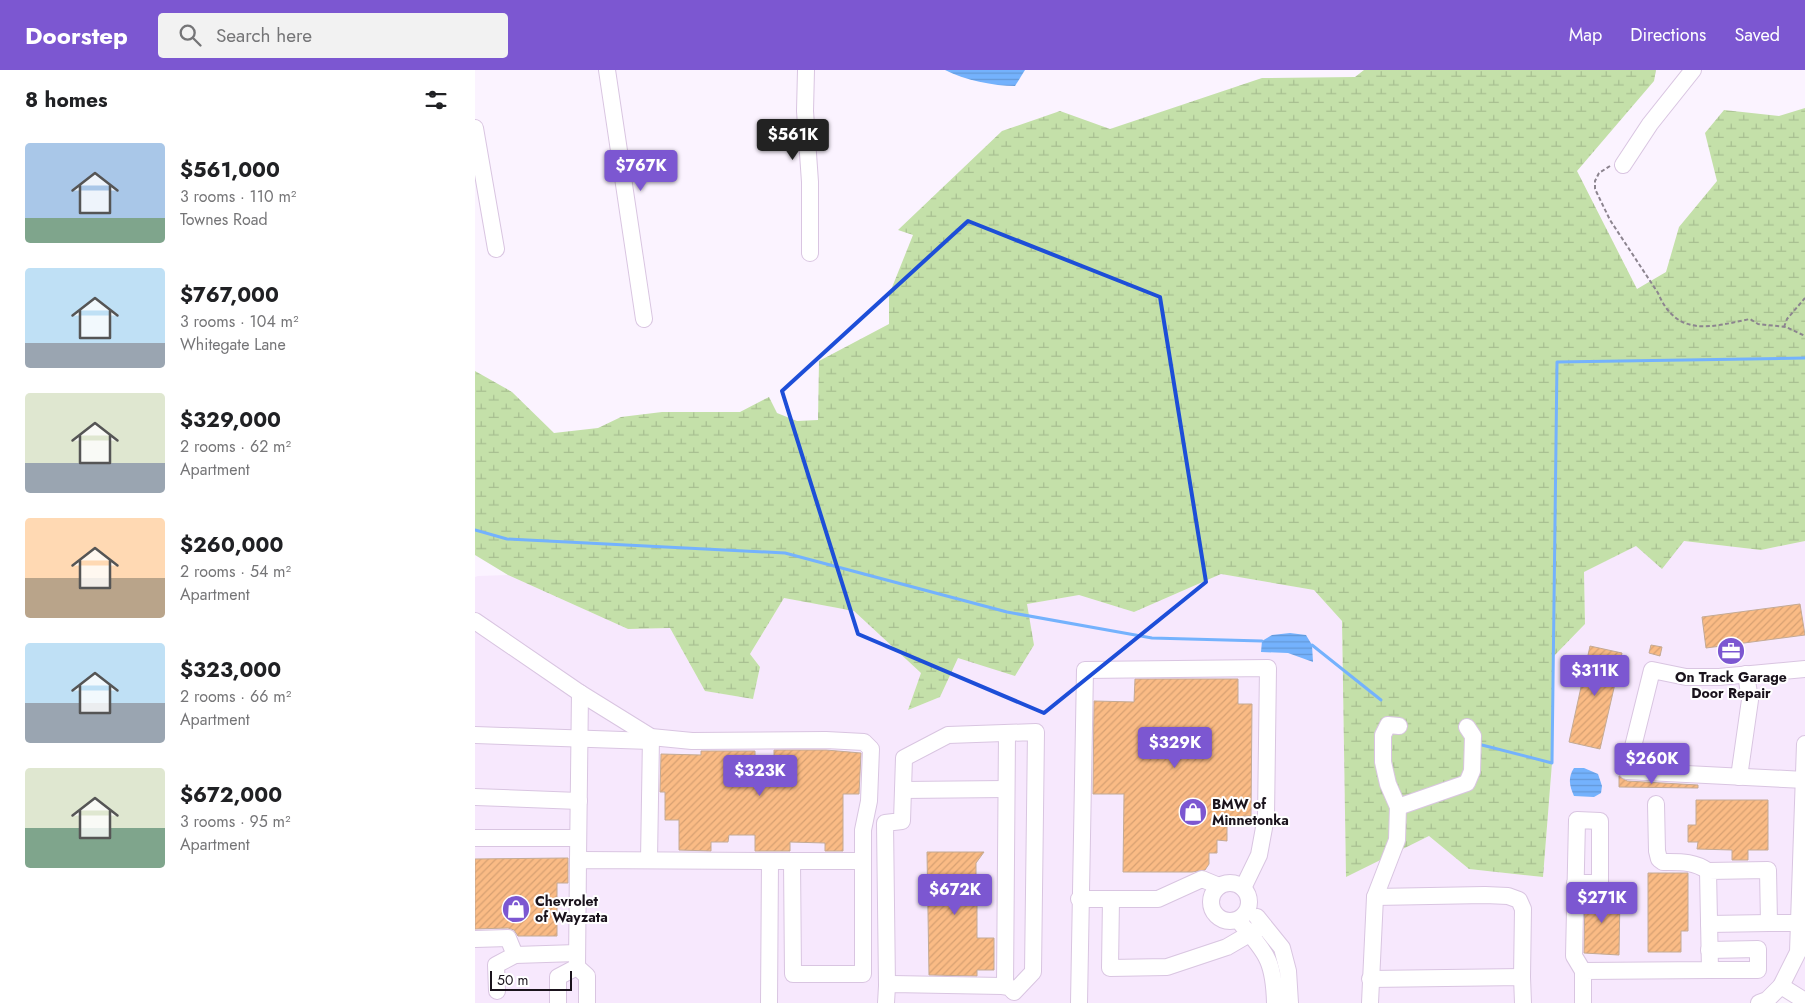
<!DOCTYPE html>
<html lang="en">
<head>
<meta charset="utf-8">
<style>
	body { margin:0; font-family:Jost,sans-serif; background:#f2f2f2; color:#202124; height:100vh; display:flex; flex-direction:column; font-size:19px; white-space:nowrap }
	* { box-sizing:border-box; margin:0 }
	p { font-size:16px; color:#757577 }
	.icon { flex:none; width:28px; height:28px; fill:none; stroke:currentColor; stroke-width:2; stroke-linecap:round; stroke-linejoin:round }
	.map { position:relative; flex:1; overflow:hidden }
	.side { display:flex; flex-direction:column; background:#fff; width:475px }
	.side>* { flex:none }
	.scale { position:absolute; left:15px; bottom:12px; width:82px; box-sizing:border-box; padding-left:5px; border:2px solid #1a131c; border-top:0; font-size:14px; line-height:18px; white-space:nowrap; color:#1a131c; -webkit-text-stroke:4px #fff; paint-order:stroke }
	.price { position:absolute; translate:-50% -42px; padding:0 11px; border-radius:5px; background:#7c57d1; color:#fff; font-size:16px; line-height:32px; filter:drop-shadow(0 1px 2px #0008) }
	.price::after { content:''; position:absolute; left:50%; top:30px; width:15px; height:11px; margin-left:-8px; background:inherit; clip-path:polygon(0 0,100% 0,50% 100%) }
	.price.on { background:#222; color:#fff }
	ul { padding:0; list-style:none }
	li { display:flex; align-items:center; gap:15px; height:125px; padding:0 25px }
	li span { display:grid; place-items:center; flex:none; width:140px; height:100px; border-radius:5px; color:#555 }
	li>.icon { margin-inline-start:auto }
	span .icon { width:60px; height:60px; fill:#fffc; stroke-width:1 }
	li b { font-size:21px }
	h2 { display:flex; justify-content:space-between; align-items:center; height:60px; padding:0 25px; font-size:21px }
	header { display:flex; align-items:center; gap:30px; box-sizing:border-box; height:70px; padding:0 25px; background:#7c57d1; color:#fff }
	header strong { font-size:24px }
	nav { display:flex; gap:28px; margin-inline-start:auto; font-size:18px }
	.search { width:350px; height:45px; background:#f2f2f2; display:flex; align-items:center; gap:12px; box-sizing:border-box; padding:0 18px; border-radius:5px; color:#757577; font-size:19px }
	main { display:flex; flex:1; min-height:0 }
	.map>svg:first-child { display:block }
	.built { fill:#f7e8fd }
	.wetland { fill:url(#wetland-marsh) }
	.water { fill:url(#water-rules) }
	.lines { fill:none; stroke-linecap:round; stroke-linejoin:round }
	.stream { stroke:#74b2fd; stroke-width:3 }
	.building { fill:url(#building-hatch); stroke:#c4aa94 }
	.minor-casing { stroke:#d9c5e1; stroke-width:18 }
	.path { stroke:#8c848f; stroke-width:2; stroke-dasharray:4 2.5; stroke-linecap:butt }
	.minor { stroke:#fff; stroke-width:16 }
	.marked { fill:none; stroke:#1d4ed8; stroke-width:4; stroke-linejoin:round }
	.labels { text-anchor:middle; stroke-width:4; stroke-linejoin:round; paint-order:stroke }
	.poi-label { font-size:14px; font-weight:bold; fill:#1a131c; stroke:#fff; text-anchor:start }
</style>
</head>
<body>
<header>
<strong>Doorstep</strong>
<div class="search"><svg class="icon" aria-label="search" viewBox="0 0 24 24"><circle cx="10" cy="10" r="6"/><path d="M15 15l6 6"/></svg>Search here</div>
<nav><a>Map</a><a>Directions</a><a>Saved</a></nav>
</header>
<main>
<section class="side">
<h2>8 homes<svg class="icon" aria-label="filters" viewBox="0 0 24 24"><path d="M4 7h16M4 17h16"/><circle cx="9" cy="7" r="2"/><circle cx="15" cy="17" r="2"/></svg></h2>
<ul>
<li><span style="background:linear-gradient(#a9c7e8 75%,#7fa58c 0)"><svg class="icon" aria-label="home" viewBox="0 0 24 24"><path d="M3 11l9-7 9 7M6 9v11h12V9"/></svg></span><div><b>$561,000</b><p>3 rooms · 110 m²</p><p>Townes Road</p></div></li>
<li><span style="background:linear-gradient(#bfe0f5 75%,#9aa5b1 0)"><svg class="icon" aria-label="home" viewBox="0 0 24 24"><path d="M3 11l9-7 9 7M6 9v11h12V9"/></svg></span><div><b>$767,000</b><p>3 rooms · 104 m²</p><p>Whitegate Lane</p></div></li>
<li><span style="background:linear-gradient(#dfe7d0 70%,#9aa5b1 0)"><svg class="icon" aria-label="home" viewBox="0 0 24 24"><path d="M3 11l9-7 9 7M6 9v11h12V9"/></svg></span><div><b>$329,000</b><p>2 rooms · 62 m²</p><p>Apartment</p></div></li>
<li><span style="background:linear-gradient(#ffd9b3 60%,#b9a48a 0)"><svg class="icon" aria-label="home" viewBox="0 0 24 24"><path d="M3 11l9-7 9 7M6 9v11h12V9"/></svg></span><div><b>$260,000</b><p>2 rooms · 54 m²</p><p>Apartment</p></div></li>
<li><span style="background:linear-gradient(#bfe0f5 60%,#9aa5b1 0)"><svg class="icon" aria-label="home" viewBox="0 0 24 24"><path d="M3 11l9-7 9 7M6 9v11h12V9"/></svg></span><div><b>$323,000</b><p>2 rooms · 66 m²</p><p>Apartment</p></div></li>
<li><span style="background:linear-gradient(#dfe7d0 60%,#7fa58c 0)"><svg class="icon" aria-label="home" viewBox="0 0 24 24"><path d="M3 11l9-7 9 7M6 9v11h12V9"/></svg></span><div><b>$672,000</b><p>3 rooms · 95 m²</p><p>Apartment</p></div></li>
</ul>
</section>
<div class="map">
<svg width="1330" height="933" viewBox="0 0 1330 933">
	<defs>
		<pattern id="wetland-marsh" width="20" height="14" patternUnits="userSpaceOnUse" patternTransform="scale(1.25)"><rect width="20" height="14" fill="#c4e0a9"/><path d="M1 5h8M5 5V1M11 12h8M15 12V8" fill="none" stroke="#a8bf91"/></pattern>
		<pattern id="water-rules" width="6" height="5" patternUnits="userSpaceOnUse" patternTransform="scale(1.25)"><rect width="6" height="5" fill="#74b2fd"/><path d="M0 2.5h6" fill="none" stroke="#6498d8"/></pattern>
		<pattern id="building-hatch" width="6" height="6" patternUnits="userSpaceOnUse" patternTransform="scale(1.25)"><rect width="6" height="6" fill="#fabb85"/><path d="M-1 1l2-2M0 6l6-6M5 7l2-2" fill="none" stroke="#d6a072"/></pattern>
	</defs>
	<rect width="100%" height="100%" fill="#fbf3ff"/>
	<path class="built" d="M1209 471 1286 480 1330 471V931L1307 916 1284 933H0V507L3 506 33 505 153 559 195 558 230 621 278 629 285 597 275 584 309 528 379 541 446 603 433 640 465 627 483 588 559 575 551 534 604 525 659 542 746 504 839 520 867 551 871 806 954 766 994 799 1068 807 1077 693 1078 587 1110 554 1109 502 1161 476Z"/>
	<path class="wetland" d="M889 0H1181L1179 11 1102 101 1162 219 1191 202 1204 157 1242 111 1230 63 1249 40 1304 46 1330 38V471L1286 480 1209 471 1187 499 1161 476 1109 502 1110 554 1078 587 1077 693 1068 807 994 799 954 766 871 807 867 551 839 520 746 504 659 542 604 525 552 534 559 575 540 606 483 588 465 627 433 640 446 603 379 541 309 528 275 584 285 597 278 629 230 621 195 558 153 559 33 505 0 485V301L37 322 79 363 123 358 146 347 187 342H265L294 327 302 343 322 351 343 350 344 291 414 254V225L438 165 423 160 527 61 585 41 635 59 787 8 880 7Z"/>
	<g class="water">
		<path d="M470 0H550L540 16C519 16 489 10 470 0Z"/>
		<path d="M815 563 831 565 837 575 838 592 813 583 786 582 787 571 797 565Z"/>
		<path d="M1099 698H1109L1123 704 1127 716 1126 723 1119 727 1099 726C1094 715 1093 707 1099 698Z"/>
	</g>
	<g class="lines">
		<g class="stream">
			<path d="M0 460 32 469 310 483 532 542 677 568 787 571"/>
			<path d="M837 575 906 630"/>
			<path d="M1003 674 1077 693 1082 292 1330 288"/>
		</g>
	</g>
	<g class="building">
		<path d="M1325 534 1330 565 1231 578 1227 547Z"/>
		<path d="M1176 575 1187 577 1185 586 1174 583Z"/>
		<path d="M1115 576 1147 583 1125 679 1094 672Z"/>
		<path d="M660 609H763V634H777L776 746H768V752L752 751V771L742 770V783H734V794L730 800 717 802H648L649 724H618L619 631 659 632Z"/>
		<path d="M299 680H351L386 683 384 724H368V781H350V773L315 772V781H280V765H254L253 772H236V781L204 780V750H190V722H185L186 684 226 685V681H280V686H299Z"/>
		<path d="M1144 706 1152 711 1223 715V718L1144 717Z"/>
		<path d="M1221 730H1293V780H1273V790H1257V780L1222 779 1223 772H1213V755H1221Z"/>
		<path d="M452 782H509L501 793V824L504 825 505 834H502V868H519V900H502V906L454 905Z"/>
		<path d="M93 788V813H82V866H43L39 860 33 858 0 859V789Z"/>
		<path d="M1173 803H1213V861H1206V882H1173Z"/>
		<path d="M1110 823H1145L1144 885 1109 883Z"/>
	</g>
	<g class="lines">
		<defs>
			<g id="minor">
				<path d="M132 0 169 249"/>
				<path d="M331 0 330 41 335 112V183"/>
				<path d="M0 58 21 179"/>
				<path d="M1148 95 1175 54 1218 0"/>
				<path d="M0 551 105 623 103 790"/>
				<path d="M1330 599 1244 607H1211L1177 600 1152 701 1330 710"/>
				<path d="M105 623 176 667 217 671 351 670 389 672 396 679 394 731 388 760V904H318L317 791H295"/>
				<path d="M0 665 176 671"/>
				<path d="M1264 707 1275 630 1271 604"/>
				<path d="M428 720 531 719"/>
				<path d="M0 727 104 731"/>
				<path d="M1181 734 1182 781 1184 789 1188 792C1205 792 1219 791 1233 801"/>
				<path d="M923 737 992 713 997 701 998 666 992 657"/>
				<path d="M0 768H103"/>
				<path d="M174 790 176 667"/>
				<path d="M317 791H388"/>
				<circle cx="755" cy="832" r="19"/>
				<path d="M1100 813H1125V751L1102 750 1099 886 1108 901"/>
				<path d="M900 827 1010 825 1033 826 1044 830 1048 839 1047 907"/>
				<path d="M604 829H683L727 809 744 816"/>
				<path d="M636 829 635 898 692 897 752 877 788 856"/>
				<path d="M782 847 807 878 813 901 815 933"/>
				<path d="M1234 854 1294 853"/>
				<path d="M767 855C793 884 799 894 800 933"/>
				<path d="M0 869 33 868 40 885 102 883"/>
				<path d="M1234 880 1283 879V900H1235"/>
				<path d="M895 909 1047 907 1048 933"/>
				<path d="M412 916 410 753 427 751 429 688 473 665 561 662 558 902 539 922"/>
				<path d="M530 916 532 663"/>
				<path d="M1306 916 1323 882 1330 674"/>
				<path d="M22 921 21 895 40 885"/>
				<path d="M83 933V907L102 897"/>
				<path d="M112 933V906L102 897 103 790 295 791 294 933"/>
				<path d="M411 933 412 916 417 914 527 916 534 917 538 921"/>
				<path d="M604 933 610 600 793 598 791 747 784 785 768 818"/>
				<path d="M895 933 900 827 922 770 923 737 913 714 908 692V665L913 655 924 656"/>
				<path d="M1108 933V901L1235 900 1233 801 1293 800 1294 853H1330"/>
				<path d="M1284 933 1292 930 1306 916 1330 931"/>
			</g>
		</defs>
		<use href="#minor" class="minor-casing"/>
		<g class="path">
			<path d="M1135 96 1124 103 1120 111V119L1135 150 1183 223C1202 268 1236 257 1275 249L1283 254 1311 257 1330 266"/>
			<path d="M1309 257 1312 249 1330 228"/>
		</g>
		<use href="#minor" class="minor"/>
	</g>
	<path class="marked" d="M493 151 685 227 731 512 569 643 383 564 307 321Z"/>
	<defs>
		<symbol id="office-disc" viewBox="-11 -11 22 22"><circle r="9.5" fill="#7c57d1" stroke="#fff"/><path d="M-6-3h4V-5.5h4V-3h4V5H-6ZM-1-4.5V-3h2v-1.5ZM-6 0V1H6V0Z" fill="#fff"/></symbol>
		<symbol id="shop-disc" viewBox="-11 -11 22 22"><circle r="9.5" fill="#7c57d1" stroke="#fff"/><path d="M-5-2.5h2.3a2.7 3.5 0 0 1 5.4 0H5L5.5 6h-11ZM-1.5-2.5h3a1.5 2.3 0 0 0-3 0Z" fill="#fff"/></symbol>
	</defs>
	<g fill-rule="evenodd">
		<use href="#office-disc" x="1240" y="565" width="32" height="32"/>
		<use href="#shop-disc" x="702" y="726" width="32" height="32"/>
		<use href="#shop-disc" x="25" y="823" width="32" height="32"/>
	</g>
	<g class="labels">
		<g class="poi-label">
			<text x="1256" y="612" text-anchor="middle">On Track Garage<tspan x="1256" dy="16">Door Repair</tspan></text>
			<text x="737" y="739">BMW of<tspan x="737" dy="16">Minnetonka</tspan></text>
			<text x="60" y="836">Chevrolet<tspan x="60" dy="16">of Wayzata</tspan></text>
		</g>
	</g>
</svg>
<div class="scale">50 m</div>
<b class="price on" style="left:318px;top:91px">$561K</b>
<b class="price" style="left:166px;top:122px">$767K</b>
<b class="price" style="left:1120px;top:627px">$311K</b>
<b class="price" style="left:700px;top:699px">$329K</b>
<b class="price" style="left:1177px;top:715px">$260K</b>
<b class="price" style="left:285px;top:727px">$323K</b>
<b class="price" style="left:480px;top:846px">$672K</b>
<b class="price" style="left:1127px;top:854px">$271K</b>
</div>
</main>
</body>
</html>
